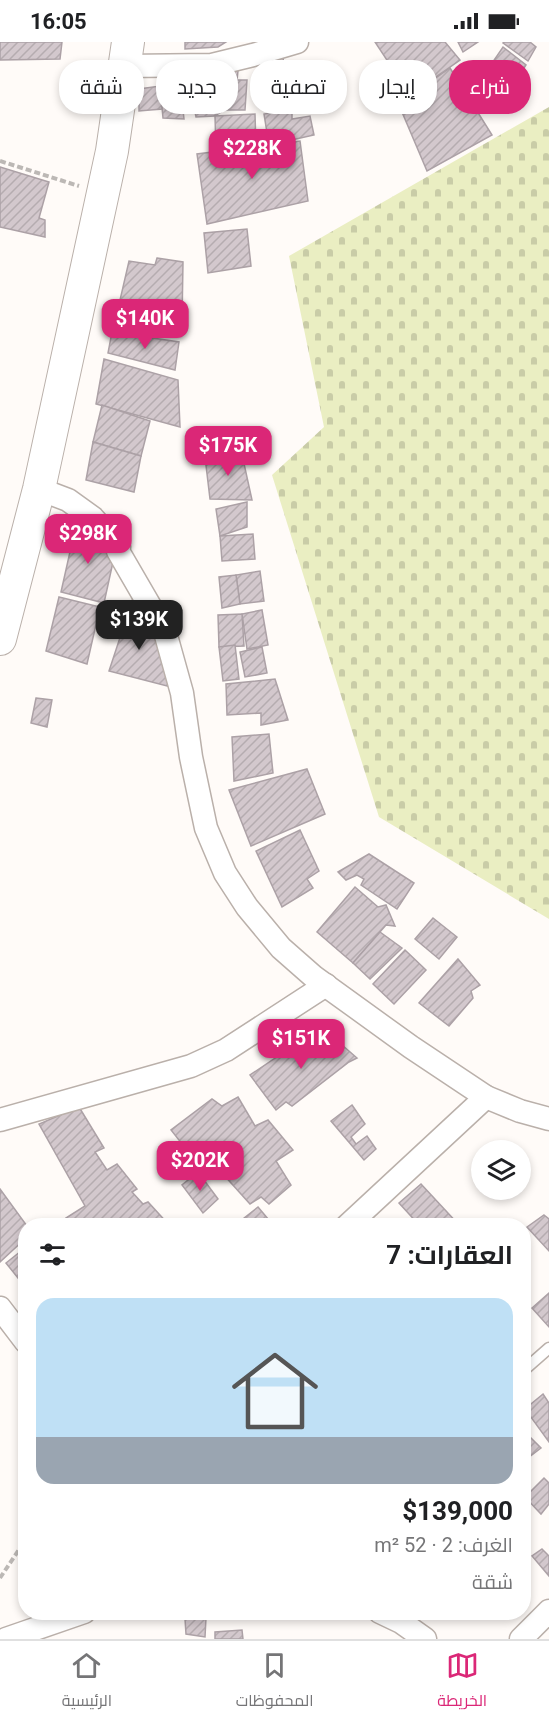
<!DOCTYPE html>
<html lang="ar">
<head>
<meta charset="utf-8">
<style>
	body { margin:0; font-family:Roboto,Cairo,sans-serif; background:#f6f6f6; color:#202124; direction:rtl; height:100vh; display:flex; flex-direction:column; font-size:22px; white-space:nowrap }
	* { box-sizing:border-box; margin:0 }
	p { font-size:20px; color:#757577 }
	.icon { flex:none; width:33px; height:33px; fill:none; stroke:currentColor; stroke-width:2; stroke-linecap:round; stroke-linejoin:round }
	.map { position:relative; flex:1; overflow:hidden; direction:ltr }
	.drawer { position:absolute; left:18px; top:1176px; width:513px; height:402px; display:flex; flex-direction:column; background:#fff; border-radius:24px; box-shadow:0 3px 9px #0003; direction:rtl }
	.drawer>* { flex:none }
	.top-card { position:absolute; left:18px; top:18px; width:513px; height:54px; direction:rtl; display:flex; gap:12px }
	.controls { position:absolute; left:471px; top:1098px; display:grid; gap:12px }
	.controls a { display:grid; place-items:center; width:60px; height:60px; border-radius:50%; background:#fff; box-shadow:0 3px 9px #0003; font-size:30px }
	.price { position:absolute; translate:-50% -51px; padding:0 14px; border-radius:12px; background:#db2777; color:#fff; font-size:20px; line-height:39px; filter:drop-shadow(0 2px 3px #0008) }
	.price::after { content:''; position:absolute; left:50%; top:36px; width:18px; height:14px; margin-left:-9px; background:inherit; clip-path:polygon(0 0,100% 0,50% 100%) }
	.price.on { background:#222; color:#fff }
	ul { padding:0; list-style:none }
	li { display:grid; align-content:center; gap:12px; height:318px; padding:0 18px }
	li+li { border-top:2px solid #e0e0e0 }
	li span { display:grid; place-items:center; height:186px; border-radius:18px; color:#555 }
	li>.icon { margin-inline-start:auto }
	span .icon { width:108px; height:108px; fill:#fffc; stroke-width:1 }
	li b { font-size:26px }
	h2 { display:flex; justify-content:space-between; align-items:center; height:72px; padding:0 18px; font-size:26px }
	.pill { padding:0 21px; border-radius:24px; background:#fff; box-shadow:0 3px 9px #0003; font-size:21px; line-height:54px }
	.pill.on { background:#db2777; color:#fff }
	.status { display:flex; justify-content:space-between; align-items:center; height:42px; padding:0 30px; background:#fff; direction:ltr }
	.status svg { height:16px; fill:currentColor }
	.dock { display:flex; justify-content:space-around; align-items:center; height:84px; border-top:2px solid #e0e0e0; background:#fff; font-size:16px; color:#757577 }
	.dock a { display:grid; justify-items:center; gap:3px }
	.dock .on { color:#db2777 }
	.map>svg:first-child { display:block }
	.cemetery { fill:url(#cemetery-stones) }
	.building { fill:url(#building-hatch); stroke:#aca1a6; stroke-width:1.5 }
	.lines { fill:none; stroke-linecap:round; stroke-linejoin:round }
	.lane-casing { stroke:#bab0aa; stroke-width:13 }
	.street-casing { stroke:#bab0aa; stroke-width:25 }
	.secondary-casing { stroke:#bab0aa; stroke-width:34 }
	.path { stroke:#bcb8b5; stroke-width:4; stroke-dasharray:6 3; stroke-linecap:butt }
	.lane { stroke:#fff; stroke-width:10 }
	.street { stroke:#fff; stroke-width:22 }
	.secondary { stroke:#fff; stroke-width:32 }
</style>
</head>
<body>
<div class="status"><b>16:05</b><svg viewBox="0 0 49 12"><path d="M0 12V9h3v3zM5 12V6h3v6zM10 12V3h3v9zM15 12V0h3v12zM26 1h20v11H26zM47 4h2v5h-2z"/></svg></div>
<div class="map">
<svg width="549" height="1597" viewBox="0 0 549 1597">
	<defs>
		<pattern id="cemetery-stones" width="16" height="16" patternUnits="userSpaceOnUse" patternTransform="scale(1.5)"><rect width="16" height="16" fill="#eaeec2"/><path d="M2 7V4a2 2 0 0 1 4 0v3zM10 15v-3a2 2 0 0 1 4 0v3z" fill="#c9cca7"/></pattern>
		<pattern id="building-hatch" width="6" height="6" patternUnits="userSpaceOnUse" patternTransform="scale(1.5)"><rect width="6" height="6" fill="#d3c8cd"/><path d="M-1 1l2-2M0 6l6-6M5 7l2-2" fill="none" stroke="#b5acb0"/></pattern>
	</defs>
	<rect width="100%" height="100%" fill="#fffbf8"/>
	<path class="cemetery" d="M549 65V877L379 775 272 433 324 385 289 214Z"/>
	<g class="building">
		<path d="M0 0H62L60 17 0 18Z"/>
		<path d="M185 0H226L218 5 185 7Z"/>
		<path d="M375 0H445L460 18 410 53Z"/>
		<path d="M458 0H478L463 10Z"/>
		<path d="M504 0H530L536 5 528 19 503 1Z"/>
		<path d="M503 5 526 23 512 45 486 30Z"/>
		<path d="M283 14 286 60 262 62 259 19Z"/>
		<path d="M450 26 492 93 427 129 402 70 435 52 430 40Z"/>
		<path d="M238 29 237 38H247L245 68H224L220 32Z"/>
		<path d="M196 35H208L209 49H220L224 68 215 74 196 75 190 45 197 43Z"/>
		<path d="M180 41 184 77 163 76 160 44Z"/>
		<path d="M160 44 162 67 139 69V47Z"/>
		<path d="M292 67V77L310 74 314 93 269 103 264 72Z"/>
		<path d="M255 72 256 105 216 110 215 74Z"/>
		<path d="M300 99 308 159 207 182 197 112Z"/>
		<path d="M0 125 49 140 39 176 45 178V195L0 185Z"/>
		<path d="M247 187 251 224 208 231 204 191Z"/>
		<path d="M157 216 183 220 182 280 148 272V261L120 258 129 219 155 223Z"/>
		<path d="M112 290 179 300 175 328 108 311Z"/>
		<path d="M104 317 178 338 180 385 96 362Z"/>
		<path d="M102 363 150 379 141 414 93 400Z"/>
		<path d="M93 400 141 414 134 450 86 438Z"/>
		<path d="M241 408 252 458 210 457 205 415Z"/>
		<path d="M247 460V485L220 494 216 467Z"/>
		<path d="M78 474 115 511 104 561 61 550Z"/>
		<path d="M253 492 255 517 222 519 220 494Z"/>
		<path d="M260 529 264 559 240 562 236 533Z"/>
		<path d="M236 533 240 562 222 566 219 535Z"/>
		<path d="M59 555 100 565 87 622 46 609Z"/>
		<path d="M133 556 161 607 171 645 109 629Z"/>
		<path d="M262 568 268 603 247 607 242 572Z"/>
		<path d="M242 572 244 604 219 605 218 573Z"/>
		<path d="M235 603 239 637 223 639 219 605Z"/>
		<path d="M262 605 267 631 245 635 240 610Z"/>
		<path d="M275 637 288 678 261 683V671L227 673 226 642Z"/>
		<path d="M36 656 52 658 47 685 31 681Z"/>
		<path d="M269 692 273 731 234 739 232 695Z"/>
		<path d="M307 727 325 772 251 804 229 748Z"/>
		<path d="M300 788 319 829 307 837 313 846 282 865 256 809Z"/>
		<path d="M369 812 414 841 397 867 361 843 364 837 357 833 346 838 338 830Z"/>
		<path d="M355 845 378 865 386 863 395 884 386 883 353 921 317 890Z"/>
		<path d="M433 876 457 895 439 917 415 897Z"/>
		<path d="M380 890 402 906 370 937 353 921Z"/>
		<path d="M405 908 426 928 394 962 373 942Z"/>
		<path d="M458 917 480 943 471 949 473 956 449 984 419 961Z"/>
		<path d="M326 989 357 1016 349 1020 292 1064 286 1060 276 1068 250 1033 299 1000 303 1004Z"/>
		<path d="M238 1055 255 1084 268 1078 293 1108 276 1119 291 1143 269 1162 261 1155 250 1162 213 1121 222 1113 215 1106 201 1126 171 1088 212 1057 222 1064Z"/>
		<path d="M352 1063 365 1082 351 1095 356 1102 367 1094 376 1107 364 1118 331 1079Z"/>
		<path d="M79 1065 104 1106 95 1110 107 1128 117 1122 137 1147 132 1150 143 1162 148 1160 170 1184H72L66 1176 85 1164 39 1082Z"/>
		<path d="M198 1130 218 1157 203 1171 182 1143Z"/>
		<path d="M421 1142 460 1184H420L399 1161Z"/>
		<path d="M0 1147 27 1184H26V1196L0 1220Z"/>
		<path d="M258 1165 274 1184H234Z"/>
		<path d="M544 1173 549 1177V1209L527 1185Z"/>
		<path d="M26 1205V1246L6 1221Z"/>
		<path d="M549 1251V1285L532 1266Z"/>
		<path d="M26 1345V1368H22Z"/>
		<path d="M543 1352 549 1361V1400L525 1367Z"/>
		<path d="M524 1389 541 1406 524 1419Z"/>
		<path d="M544 1436 549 1441V1462L541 1472 525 1455Z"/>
		<path d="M542 1507 549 1514V1534L532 1514Z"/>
		<path d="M206 1576 205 1595 186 1592 185 1577Z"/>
		<path d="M242 1588 243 1597H215V1590Z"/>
	</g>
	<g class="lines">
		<defs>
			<path id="lane" d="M524 1328 549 1306"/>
			<g id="street">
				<path d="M125 24 212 23 253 13 297 0"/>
				<path d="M39 447 68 458 93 476 119 505 118 509 165 590 182 651 191 715 206 786 225 831 247 865 281 906 314 935 411 1005 486 1055 520 1069 549 1077"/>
				<path d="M0 1078 191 1024 226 1008 326 943"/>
				<path d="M347 1184 486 1055"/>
				<path d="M0 1266 26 1300"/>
				<path d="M380 1570 401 1580 425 1597"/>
				<path d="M6 1597 84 1570"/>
				<path d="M521 1597 549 1569"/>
			</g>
			<path id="secondary" d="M0 597 39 447 112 109 128 0"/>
		</defs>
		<use href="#lane" class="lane-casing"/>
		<use href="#street" class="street-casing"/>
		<use href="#secondary" class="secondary-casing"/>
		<g class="path">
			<path d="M0 119 79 144"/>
			<path d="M0 1536 26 1497"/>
		</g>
		<use href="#lane" class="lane"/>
		<use href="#street" class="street"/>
		<use href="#secondary" class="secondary"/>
	</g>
</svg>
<div class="controls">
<a><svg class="icon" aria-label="layers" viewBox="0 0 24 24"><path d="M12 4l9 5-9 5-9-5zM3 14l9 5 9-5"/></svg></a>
</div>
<b class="price" style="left:252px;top:138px">$228K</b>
<b class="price" style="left:145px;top:308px">$140K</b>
<b class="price" style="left:228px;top:435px">$175K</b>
<b class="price" style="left:88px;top:523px">$298K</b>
<b class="price on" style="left:139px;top:609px">$139K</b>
<b class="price" style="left:301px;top:1028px">$151K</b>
<b class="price" style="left:200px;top:1150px">$202K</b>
<div class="top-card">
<a class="pill on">شراء</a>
<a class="pill">إيجار</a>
<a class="pill">تصفية</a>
<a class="pill">جديد</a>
<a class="pill">شقة</a>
</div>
<section class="drawer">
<h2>العقارات: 7<svg class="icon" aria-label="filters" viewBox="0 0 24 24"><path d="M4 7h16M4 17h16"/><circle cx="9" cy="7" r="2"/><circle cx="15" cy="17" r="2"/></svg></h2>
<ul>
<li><span style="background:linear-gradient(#bfe0f5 75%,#9aa5b1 0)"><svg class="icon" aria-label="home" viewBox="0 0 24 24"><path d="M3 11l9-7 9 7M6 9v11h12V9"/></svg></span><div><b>$139,000</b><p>الغرف: 2 · 52 m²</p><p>شقة</p></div></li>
</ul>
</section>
</div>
<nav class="dock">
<a class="on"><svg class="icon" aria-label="map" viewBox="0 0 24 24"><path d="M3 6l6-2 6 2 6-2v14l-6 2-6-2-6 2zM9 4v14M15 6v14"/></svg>الخريطة</a>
<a><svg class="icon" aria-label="saved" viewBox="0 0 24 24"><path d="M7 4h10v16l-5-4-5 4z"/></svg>المحفوظات</a>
<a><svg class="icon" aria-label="home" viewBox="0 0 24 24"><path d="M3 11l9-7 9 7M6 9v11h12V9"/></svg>الرئيسية</a>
</nav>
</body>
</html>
